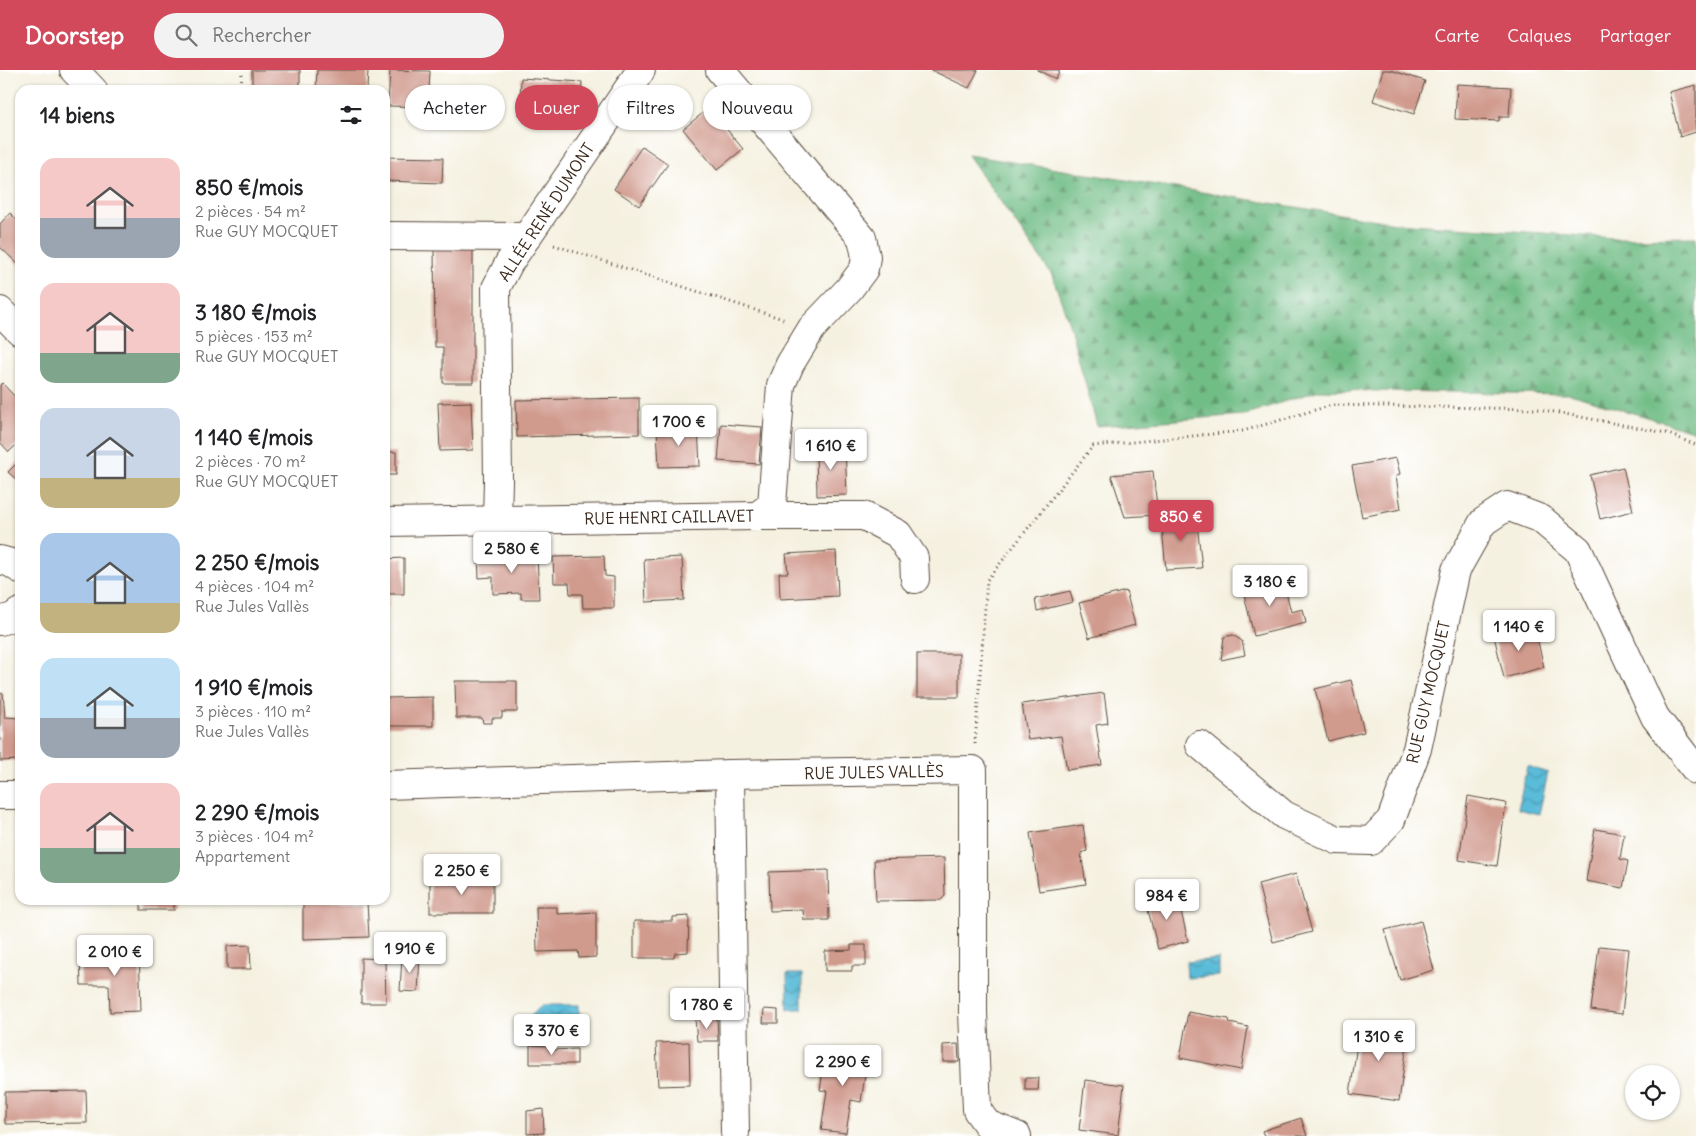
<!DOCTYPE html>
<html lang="fr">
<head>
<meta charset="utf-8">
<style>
	body { margin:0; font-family:Delius,sans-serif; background:#f2f2f2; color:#202124; height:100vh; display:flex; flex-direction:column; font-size:19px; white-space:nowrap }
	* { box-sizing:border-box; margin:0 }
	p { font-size:16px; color:#757577 }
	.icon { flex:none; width:28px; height:28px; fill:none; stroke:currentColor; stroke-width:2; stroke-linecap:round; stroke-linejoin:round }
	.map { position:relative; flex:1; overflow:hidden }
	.sheet { position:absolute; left:15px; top:15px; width:375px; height:820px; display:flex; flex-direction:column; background:#fff; border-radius:15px; box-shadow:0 1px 4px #0004 }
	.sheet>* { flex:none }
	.guide { position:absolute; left:405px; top:15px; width:475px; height:45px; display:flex; gap:10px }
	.fabs { position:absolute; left:1625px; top:995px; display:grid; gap:10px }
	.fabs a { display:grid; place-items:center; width:55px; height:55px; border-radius:50%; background:#fff; box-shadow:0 1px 4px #0004; font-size:25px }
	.price { position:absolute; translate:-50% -42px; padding:0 11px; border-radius:5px; background:#fff; color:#222; font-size:16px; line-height:32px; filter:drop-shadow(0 1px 2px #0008) }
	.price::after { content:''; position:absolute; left:50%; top:30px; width:15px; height:11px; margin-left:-8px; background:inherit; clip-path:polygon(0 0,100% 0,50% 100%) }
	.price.active { background:#d1495b; color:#fff }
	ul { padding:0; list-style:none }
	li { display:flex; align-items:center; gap:15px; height:125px; padding:0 25px }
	li span { display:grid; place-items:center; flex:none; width:140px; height:100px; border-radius:15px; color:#555 }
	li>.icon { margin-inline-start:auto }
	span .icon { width:60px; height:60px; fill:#fffc; stroke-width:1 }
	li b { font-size:21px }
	h2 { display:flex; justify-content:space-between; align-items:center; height:60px; padding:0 25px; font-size:21px }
	.chip { padding:0 18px; border-radius:22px; background:#fff; box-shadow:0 1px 4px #0004; font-size:18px; line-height:45px }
	.chip.active { background:#d1495b; color:#fff }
	header { display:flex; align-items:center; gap:30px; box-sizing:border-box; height:70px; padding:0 25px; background:#d1495b; color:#fff }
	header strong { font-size:24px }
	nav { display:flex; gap:28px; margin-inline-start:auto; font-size:18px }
	.search { width:350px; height:45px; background:#f2f2f2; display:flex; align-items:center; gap:12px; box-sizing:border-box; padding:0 18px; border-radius:28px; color:#757577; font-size:19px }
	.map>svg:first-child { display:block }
	.forest { fill:url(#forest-firs); stroke:#567452 }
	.water { fill:url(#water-waves); stroke:#4a737c }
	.building { fill:#d09a8d }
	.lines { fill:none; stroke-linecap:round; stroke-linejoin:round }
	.minor-casing { stroke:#57483b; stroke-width:30 }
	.path { stroke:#57483b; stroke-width:3; stroke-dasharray:1 4; stroke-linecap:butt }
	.minor { stroke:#fff; stroke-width:28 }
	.labels { text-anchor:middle; stroke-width:4.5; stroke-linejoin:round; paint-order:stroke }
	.street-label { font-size:16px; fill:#3b2a1e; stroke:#fff }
</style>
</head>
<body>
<header>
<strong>Doorstep</strong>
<div class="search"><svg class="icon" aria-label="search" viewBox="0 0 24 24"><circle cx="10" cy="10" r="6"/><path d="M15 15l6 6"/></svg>Rechercher</div>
<nav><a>Carte</a><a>Calques</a><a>Partager</a></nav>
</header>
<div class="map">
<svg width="1696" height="1066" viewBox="0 0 1696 1066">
	<defs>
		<pattern id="forest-firs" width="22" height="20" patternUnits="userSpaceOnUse" patternTransform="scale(1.25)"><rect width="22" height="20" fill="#71bd86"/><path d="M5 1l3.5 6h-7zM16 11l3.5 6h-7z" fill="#5e9a6d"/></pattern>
		<pattern id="water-waves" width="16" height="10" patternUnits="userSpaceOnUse" patternTransform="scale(1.25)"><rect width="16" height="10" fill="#5abcd9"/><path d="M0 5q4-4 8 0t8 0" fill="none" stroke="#4c99af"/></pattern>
	</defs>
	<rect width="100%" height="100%" fill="#fff"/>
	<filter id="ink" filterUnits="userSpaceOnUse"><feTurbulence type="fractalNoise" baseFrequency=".02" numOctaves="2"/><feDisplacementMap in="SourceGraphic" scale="10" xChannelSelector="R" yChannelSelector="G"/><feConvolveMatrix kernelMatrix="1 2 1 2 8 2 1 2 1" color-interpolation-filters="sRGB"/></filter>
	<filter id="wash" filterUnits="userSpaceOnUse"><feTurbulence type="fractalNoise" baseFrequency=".0096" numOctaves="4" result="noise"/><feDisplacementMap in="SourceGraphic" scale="20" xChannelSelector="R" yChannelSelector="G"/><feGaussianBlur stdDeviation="1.12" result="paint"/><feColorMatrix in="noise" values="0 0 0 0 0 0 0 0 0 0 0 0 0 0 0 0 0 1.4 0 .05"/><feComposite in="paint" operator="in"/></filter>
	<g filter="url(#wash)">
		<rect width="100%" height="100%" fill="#f5f1e1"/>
		<path class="forest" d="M968 85 1396 153 1615 168 1696 167V362L1570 324 1320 320 1243 345 1097 356 1069 253 1052 205Z"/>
		<g class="water">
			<path d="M1527 696 1548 703 1539 744 1518 739Z"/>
			<path d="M1219 889V906L1187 908 1186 892Z"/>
			<path d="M787 904H802V939H788Z"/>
			<path d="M542 935H579V955L551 956 543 963 528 949Z"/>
		</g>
		<g id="blocks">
			<g class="building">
				<rect x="252" y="0" width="48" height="20"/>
				<path d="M317 0H368L367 20H316Z"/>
				<path d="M390 0 430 1 428 37 388 36Z"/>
				<path d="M931 0H978L969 18Z"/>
				<path d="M1037 0H1060L1056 9Z"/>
				<path d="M1383 0H1390L1425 11 1414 44 1373 31Z"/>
				<path d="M521 8 582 12 580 49 519 45Z"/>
				<path d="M1457 14 1511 17 1509 47H1499V51L1455 49Z"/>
				<path d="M1696 15V50H1695L1696 62 1680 67 1669 22Z"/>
				<path d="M709 38 743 79 717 100 683 59Z"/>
				<path d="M642 76 668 94 639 136 614 119Z"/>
				<path d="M385 87 443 88 442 113 385 111Z"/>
				<path d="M10 143 20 153V196L0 177V154Z"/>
				<path d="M473 173V313H443V277H435L434 174Z"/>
				<path d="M2 313 20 332V371L9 382 0 372V315Z"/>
				<path d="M639 328V364L517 367 516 330Z"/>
				<path d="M471 332 473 380 440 381 438 333Z"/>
				<path d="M721 354 762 357 759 394 718 391Z"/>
				<path d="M698 357 700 396 659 397 657 359Z"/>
				<path d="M816 376H845L847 425 817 426Z"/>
				<rect x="385" y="382" width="11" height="23"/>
				<path d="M1396 388 1400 404 1396 406 1401 439 1362 447 1352 396Z"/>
				<path d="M20 390V413L8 402Z"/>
				<path d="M1623 397 1633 441 1600 449 1590 405Z"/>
				<path d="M1153 401 1158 445 1125 447 1111 405Z"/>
				<path d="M1196 444 1202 498 1166 500 1161 447Z"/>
				<path d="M836 481 838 526 780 529 779 503H788L786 484Z"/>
				<path d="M537 484 539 529H521V523L493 524V507L479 508 478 486Z"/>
				<path d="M604 486 605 506 614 507V538H583L582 524H570L569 513H554L553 487Z"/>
				<path d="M682 487 684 530 646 532 644 489Z"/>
				<path d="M404 488V524H387L388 537H385V489Z"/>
				<path d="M1282 506 1291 542 1303 539 1306 553 1254 566 1242 516Z"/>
				<path d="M1070 521 1073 532 1037 541 1035 529Z"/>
				<path d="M1126 521 1135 555 1089 568 1079 533Z"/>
				<path d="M1534 555 1544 597 1504 608 1494 566Z"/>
				<path d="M1233 565 1242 571 1245 585 1221 590 1224 567Z"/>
				<rect x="917" y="584" width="42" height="43"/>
				<path d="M1351 610 1364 662 1328 671 1315 619Z"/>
				<path d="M455 611H517V642H502V648H492V653H483L482 648H456Z"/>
				<path d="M3 623 5 647 20 648V690L0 691V624Z"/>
				<path d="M1104 623 1108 653 1096 655 1102 695 1067 700 1061 666 1028 670 1022 634Z"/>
				<path d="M433 627V656H385V628Z"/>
				<path d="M1468 726 1506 733 1497 796 1459 790Z"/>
				<path d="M1083 755 1087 781 1081 783 1086 814 1039 821 1030 763Z"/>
				<path d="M1595 759 1624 764 1620 789 1628 791 1623 818 1586 811Z"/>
				<path d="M944 788 945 826 941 830 876 831 874 790Z"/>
				<path d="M828 800 829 850H804L803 840 770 841 769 802Z"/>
				<path d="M1296 804 1312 862 1273 872 1258 814Z"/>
				<rect x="430" y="809" width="63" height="34"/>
				<path d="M1177 824 1188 871 1158 879 1146 832Z"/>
				<rect x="141" y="830" width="33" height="10"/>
				<path d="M367 832 369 867 303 869V833Z"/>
				<path d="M536 837H557V844L596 842V887L579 888 578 881 537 882Z"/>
				<path d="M689 846 688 882 675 883 674 888H634V851H673V847Z"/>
				<path d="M1421 851 1434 900 1400 910 1385 860Z"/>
				<path d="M250 875 251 899H227V876Z"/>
				<path d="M851 875H866V896H852V901H825V881L851 880Z"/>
				<path d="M1599 876 1629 879 1622 944 1591 940Z"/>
				<path d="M139 881 141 941 110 942 109 915H81L80 883Z"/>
				<path d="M402 886H420L418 922 400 921Z"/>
				<path d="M361 888 385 889 386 933H361Z"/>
				<path d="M764 939 778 940V953H763Z"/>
				<path d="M1188 942 1229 949 1230 953 1248 957 1241 1000 1180 988Z"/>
				<path d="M695 949H717L718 971H697Z"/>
				<path d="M1360 953 1409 960 1399 1031 1350 1024Z"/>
				<path d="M689 972 690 1015 658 1016 656 973Z"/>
				<path d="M958 974 959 992H943V975Z"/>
				<path d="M530 975 549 976V980L577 979V994H530Z"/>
				<path d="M826 981 876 989 873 1006 865 1005 861 1032 851 1030 846 1063 821 1060 827 1021 820 1020Z"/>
				<path d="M1025 1008H1039L1038 1020H1025Z"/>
				<path d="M1085 1010 1124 1015 1118 1065 1079 1060Z"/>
				<path d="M86 1021 87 1053 5 1054V1022Z"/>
				<path d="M543 1039 544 1063 527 1064V1041Z"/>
				<path d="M1301 1048 1307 1066H1264L1262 1061Z"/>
			</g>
		</g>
	</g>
	<g filter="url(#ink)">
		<use href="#blocks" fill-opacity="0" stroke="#57483b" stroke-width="1"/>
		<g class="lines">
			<defs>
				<g id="minor">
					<path d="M74 0 93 20"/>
					<path d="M720 0 862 168 866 187 864 199 849 219 812 258 790 294 781 315 772 435 757 446"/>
					<path d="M385 166 527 167"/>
					<path d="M0 241 20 261"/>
					<path d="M497 449 498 411 496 218 509 193 641 0"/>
					<path d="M385 452 757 446H864L898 464 914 488 915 509"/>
					<path d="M0 490 11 493 20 499"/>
					<path d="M0 551 13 547 20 542"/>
					<path d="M1200 675 1284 745 1337 770 1371 771 1391 750 1417 679 1456 500 1483 452 1507 436 1541 449 1578 480 1655 647 1696 700"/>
					<path d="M730 704 735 1063"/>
					<path d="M385 715 730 704 973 700V942L977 1040 987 1054 1017 1066"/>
					<path d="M0 725H20"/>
				</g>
			</defs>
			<use href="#minor" class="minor-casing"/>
			<g class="path">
				<path d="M241 20 242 0"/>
				<path d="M554 175 786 250"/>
				<path d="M975 674 987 510 1093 376 1243 361 1332 335 1538 339 1666 363 1696 375"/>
			</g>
			<use href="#minor" class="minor"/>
		</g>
	</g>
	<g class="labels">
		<g class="street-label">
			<text transform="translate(546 142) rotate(-57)" y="6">ALLÉE RENÉ DUMONT</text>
			<text transform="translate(669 447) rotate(-1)" y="6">RUE HENRI CAILLAVET</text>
			<text transform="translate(1428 622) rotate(-77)" y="6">RUE GUY MOCQUET</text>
			<text transform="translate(874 702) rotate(-1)" y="6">RUE JULES VALLÈS</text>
		</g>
	</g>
</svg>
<div class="fabs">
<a><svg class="icon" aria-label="locate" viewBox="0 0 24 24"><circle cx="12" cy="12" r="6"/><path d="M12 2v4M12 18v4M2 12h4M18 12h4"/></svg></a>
</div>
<b class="price" style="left:679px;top:377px">1 700 €</b>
<b class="price" style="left:831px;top:401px">1 610 €</b>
<b class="price active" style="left:1181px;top:472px">850 €</b>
<b class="price" style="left:512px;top:504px">2 580 €</b>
<b class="price" style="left:1270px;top:537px">3 180 €</b>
<b class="price" style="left:1519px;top:582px">1 140 €</b>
<b class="price" style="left:462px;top:826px">2 250 €</b>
<b class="price" style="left:1167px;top:851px">984 €</b>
<b class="price" style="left:410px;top:904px">1 910 €</b>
<b class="price" style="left:115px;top:907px">2 010 €</b>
<b class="price" style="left:707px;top:960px">1 780 €</b>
<b class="price" style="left:552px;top:986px">3 370 €</b>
<b class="price" style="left:1379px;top:992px">1 310 €</b>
<b class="price" style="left:843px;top:1017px">2 290 €</b>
<div class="guide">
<a class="chip">Acheter</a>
<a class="chip active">Louer</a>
<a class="chip">Filtres</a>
<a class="chip">Nouveau</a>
</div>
<section class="sheet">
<h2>14 biens<svg class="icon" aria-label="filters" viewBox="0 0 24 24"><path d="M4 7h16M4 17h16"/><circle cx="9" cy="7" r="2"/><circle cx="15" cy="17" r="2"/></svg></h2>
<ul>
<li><span style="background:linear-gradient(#f6c9c9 60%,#9aa5b1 0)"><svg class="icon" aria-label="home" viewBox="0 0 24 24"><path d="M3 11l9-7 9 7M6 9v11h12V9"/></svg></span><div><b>850 €/mois</b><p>2 pièces · 54 m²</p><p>Rue GUY MOCQUET</p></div></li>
<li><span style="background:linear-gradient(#f6c9c9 70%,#7fa58c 0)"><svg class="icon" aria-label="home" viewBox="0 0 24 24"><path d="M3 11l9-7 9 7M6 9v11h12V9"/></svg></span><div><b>3 180 €/mois</b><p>5 pièces · 153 m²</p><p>Rue GUY MOCQUET</p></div></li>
<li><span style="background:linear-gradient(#c9d6e8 70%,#c2b280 0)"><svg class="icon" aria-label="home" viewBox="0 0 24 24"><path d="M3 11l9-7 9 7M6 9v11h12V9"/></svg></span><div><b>1 140 €/mois</b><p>2 pièces · 70 m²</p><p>Rue GUY MOCQUET</p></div></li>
<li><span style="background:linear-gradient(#a9c7e8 70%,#c2b280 0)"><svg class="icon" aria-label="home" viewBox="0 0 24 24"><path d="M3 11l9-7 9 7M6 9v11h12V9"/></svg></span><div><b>2 250 €/mois</b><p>4 pièces · 104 m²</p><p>Rue Jules Vallès</p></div></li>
<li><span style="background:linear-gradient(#bfe0f5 60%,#9aa5b1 0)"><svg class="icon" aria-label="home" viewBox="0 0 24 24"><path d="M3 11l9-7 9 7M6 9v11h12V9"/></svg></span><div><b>1 910 €/mois</b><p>3 pièces · 110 m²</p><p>Rue Jules Vallès</p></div></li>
<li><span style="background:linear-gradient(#f6c9c9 65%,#7fa58c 0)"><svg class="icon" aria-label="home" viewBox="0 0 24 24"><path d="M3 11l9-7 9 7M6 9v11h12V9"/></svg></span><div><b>2 290 €/mois</b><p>3 pièces · 104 m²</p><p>Appartement</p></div></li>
</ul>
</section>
</div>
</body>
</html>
